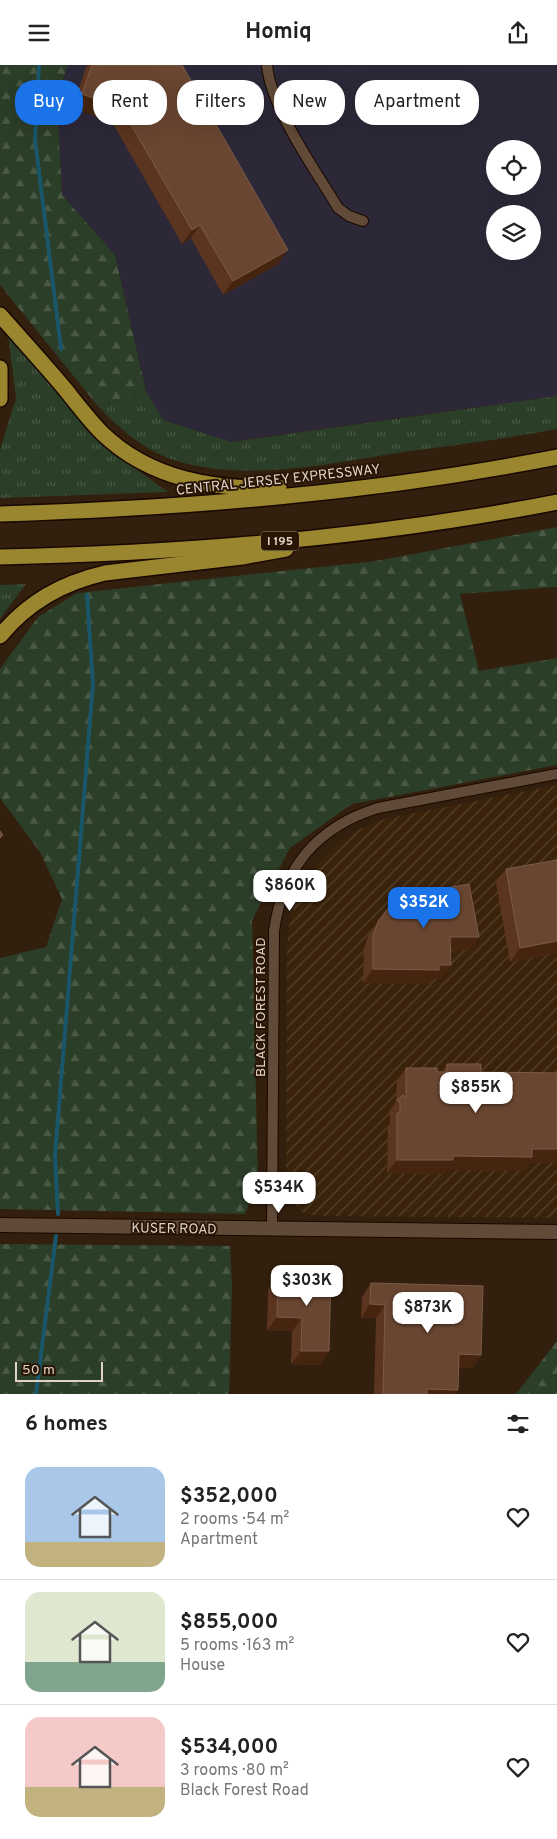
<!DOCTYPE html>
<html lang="en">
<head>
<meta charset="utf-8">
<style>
	body { margin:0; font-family:Overpass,sans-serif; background:#f2f2f2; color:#222; height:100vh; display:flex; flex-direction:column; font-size:19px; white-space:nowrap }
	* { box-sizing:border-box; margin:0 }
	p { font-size:16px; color:#767676 }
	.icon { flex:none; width:28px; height:28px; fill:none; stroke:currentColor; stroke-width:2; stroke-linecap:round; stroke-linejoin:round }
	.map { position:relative; height:1329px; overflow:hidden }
	.details { display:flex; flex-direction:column; background:#fff; flex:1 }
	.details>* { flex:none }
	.guide { position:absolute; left:15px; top:15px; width:528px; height:45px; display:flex; gap:10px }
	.buttons { position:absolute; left:486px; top:75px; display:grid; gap:10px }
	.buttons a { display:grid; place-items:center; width:55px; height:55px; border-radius:50%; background:#fff; box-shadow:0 5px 20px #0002; font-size:25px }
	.scale { position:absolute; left:15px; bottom:12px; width:88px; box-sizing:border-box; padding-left:5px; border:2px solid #dfd2c7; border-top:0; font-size:14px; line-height:18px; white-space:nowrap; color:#dfd2c7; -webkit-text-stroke:4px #281504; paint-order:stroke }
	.price { position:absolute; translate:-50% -42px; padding:0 11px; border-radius:10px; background:#fff; color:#222; font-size:16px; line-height:32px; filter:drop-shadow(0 1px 2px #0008) }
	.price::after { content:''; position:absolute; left:50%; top:30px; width:15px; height:11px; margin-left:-8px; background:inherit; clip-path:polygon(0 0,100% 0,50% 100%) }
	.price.active { background:#1a73e8; color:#fff }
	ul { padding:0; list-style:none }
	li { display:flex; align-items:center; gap:15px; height:125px; padding:0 25px }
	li+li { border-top:1px solid #e0e0e0 }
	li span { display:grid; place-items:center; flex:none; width:140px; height:100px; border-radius:15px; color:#555 }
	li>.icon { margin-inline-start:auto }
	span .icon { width:60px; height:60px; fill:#fffc; stroke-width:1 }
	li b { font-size:21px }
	h2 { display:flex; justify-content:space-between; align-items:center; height:60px; padding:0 25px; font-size:21px }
	.pill { padding:0 18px; border-radius:20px; background:#fff; box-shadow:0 5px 20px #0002; font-size:18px; line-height:45px }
	.pill.active { background:#1a73e8; color:#fff }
	header { display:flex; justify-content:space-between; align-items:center; height:65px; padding:0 25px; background:#fff; font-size:22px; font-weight:700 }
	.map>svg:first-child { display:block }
	.commercial { fill:#2c2838; fill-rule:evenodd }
	.industrial { fill:url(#industrial-furrows) }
	.grass { fill:url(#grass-tufts) }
	.forest { fill:url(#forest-firs) }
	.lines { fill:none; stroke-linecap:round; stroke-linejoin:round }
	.stream { stroke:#1a566a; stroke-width:4 }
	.street-casing { stroke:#190800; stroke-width:12 }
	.secondary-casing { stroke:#190800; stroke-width:16 }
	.highway-casing { stroke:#190800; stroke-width:18 }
	.street { stroke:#614b38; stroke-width:10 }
	.secondary { stroke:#614b38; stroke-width:14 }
	.highway { stroke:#9b8630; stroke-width:15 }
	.wall { fill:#5b351f }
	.shaded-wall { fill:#452510 }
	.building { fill:#694631; stroke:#7c5c48 }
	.labels { text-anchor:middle; stroke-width:4; stroke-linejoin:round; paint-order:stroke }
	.shield { fill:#281504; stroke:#a8998c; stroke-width:1 }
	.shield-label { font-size:12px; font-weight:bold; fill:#dfd2c7 }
	.street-label { font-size:14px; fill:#dfd2c7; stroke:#281504 }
</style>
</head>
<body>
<header><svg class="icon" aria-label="menu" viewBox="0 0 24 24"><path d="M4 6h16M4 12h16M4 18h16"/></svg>Homiq<svg class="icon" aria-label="share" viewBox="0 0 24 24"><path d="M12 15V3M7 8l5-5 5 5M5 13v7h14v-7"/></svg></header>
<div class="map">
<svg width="557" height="1329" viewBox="0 0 557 1329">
	<defs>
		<pattern id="industrial-furrows" width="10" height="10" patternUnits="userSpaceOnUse" patternTransform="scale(1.25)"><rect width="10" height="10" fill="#3b230b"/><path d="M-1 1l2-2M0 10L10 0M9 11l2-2" fill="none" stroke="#57422d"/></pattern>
		<pattern id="grass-tufts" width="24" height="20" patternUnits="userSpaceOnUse" patternTransform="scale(1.25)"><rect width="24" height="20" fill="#2b3e27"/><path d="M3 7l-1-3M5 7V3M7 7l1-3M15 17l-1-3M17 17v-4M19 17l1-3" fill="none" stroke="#495945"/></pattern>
		<pattern id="forest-firs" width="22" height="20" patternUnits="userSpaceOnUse" patternTransform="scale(1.25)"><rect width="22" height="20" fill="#2b3e27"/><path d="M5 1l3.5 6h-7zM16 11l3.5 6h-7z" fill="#495945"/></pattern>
	</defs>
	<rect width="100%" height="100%" fill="#321f0d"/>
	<path class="commercial" d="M68 0H557V331L230 377 163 355 146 326 115 190 62 130 57 32ZM495 84H532V121H495ZM495 149H532V186H495Z"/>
	<path class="industrial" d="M557 720V1153L322 1151 305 1149 291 1137 286 1125 287 885 290 851 302 822 325 791 353 767 384 754Z"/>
	<g class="grass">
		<path d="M8 269 99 377 168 427 0 433V385L16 333Z"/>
		<path d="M146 326 163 355 231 377 557 331V364C506 374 454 380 403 387 333 398 258 415 188 399 151 391 122 367 97 340L125 334Z"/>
		<path d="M26 519 0 554V520Z"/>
	</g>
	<g class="forest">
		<path d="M0 0H68L57 32 62 130 115 190 146 326 125 334 97 340 0 220Z"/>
		<path d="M557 462V522L460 529 479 606 557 593V700L352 739 290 783 252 855 258 1118 245 1149 0 1144V893L46 882 62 834 40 787 0 733V604L38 552 77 528 376 496Z"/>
		<path d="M0 1179 230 1181 232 1221 229 1329H0Z"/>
		<path d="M557 1276V1329H516Z"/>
	</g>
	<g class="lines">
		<g class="stream">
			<path d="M39 0 35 74 61 284"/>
			<path d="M58 1149 55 1091 93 619 87 530"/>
			<path d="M36 1329 56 1171"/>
		</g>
		<defs>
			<g id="street">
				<path d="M267 0C271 44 315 104 338 143L349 151 363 156"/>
				<path d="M272 1164 274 866C283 802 317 762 378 743L557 709"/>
			</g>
			<path id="secondary" d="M0 1160 557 1167"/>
			<g id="highway">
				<path d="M0 250C22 275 44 299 65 324 77 339 89 355 102 368 149 414 217 426 279 422"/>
				<path d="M0 303V334"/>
				<path d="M0 449C187 443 374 428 557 392"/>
				<path d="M0 492C186 488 374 473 557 437"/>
				<path d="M0 571C28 537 62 518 105 508L242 492 286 484"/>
			</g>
		</defs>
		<use href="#street" class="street-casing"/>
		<use href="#secondary" class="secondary-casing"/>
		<use href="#highway" class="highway-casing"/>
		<use href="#street" class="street"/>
		<use href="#secondary" class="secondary"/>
		<use href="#highway" class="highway"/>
	</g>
	<g class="wall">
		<path d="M87 0H182L278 199 223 230 191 173 182 179 112 57 72 43Z"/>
		<path d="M506 804 557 888 510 897 496 818Z"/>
		<path d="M379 855 469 885 450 886 441 914H433L429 919 363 918 364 883 369 869Z"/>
		<path d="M447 999 481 1007 557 1008V1098H528L523 1106 446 1105 444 1109 387 1108 388 1061 390 1058V1052L388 1049 396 1036 397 1016 406 1003 442 1007Z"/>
		<path d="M278 1210 329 1286 320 1300 291 1299 292 1266H267L268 1224Z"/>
		<path d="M371 1218 481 1290 472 1303H459L455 1329H374L376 1253H361L362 1232Z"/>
	</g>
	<g class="shaded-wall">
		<path d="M82 29 122 44 112 57 72 43Z"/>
		<path d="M200 160 191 173 182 179 192 165Z"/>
		<path d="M288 185 278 199 223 230 233 216Z"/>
		<path d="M450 872H479L469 885 440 886Z"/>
		<path d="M557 876V888L510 897 520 883Z"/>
		<path d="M439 900H451L441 914H433L429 919 363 918 373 904Z"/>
		<path d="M532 1084H557V1098H528L523 1106 446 1105 444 1109 387 1108 397 1095 453 1091Z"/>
		<path d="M370 1239 385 1240 376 1253H361Z"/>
		<path d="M277 1252 302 1253 292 1266H267Z"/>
		<path d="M301 1286H329L320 1300 291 1299Z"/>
		<path d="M459 1289 481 1290 472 1303H450Z"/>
		<path d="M427 1324 458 1325 455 1329H423Z"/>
	</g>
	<g class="building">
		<path d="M92 0H182L288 185 233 216 200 160 192 165 122 44 82 29Z"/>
		<path d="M0 766 3 770 0 773Z"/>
		<path d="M557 795V876L520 883 506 804Z"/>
		<path d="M469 819 479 872H450L451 900H439V905L373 904V870L379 855 389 842 401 834 419 828Z"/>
		<path d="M447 999H481V1007L557 1008V1084H532V1092L453 1091V1095H397V1048H400V1038L397 1035 403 1030 406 1033V1003H437V1007H447Z"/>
		<path d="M278 1210H331L329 1286H301L302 1253 277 1252Z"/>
		<path d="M371 1218 483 1221 481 1290 459 1289 458 1325 427 1324V1329H383L385 1240 370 1239Z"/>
	</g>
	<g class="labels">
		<rect class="shield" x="261" y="466.5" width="38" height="19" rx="4"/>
		<g class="shield-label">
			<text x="280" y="480">I 195</text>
		</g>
		<g class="street-label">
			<text transform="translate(278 414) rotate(-6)" y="5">CENTRAL JERSEY EXPRESSWAY</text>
			<text transform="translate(260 942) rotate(-90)" y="5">BLACK FOREST ROAD</text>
			<text transform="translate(174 1163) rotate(1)" y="5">KUSER ROAD</text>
		</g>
	</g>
</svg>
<div class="buttons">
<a><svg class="icon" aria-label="locate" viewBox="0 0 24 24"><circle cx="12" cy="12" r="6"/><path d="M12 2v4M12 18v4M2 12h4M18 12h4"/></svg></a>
<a><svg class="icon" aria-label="layers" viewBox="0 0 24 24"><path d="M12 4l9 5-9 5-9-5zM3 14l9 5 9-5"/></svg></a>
</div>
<div class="scale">50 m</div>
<b class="price" style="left:290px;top:847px">$860K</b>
<b class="price active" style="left:424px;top:864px">$352K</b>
<b class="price" style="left:476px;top:1049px">$855K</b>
<b class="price" style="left:279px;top:1149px">$534K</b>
<b class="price" style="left:307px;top:1242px">$303K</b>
<b class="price" style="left:428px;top:1269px">$873K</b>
<div class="guide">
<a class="pill active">Buy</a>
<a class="pill">Rent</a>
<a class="pill">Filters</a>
<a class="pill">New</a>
<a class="pill">Apartment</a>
</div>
</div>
<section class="details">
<h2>6 homes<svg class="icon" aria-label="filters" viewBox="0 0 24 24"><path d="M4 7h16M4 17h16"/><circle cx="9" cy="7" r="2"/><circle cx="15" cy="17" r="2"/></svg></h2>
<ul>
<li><span style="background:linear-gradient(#a9c7e8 75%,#c2b280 0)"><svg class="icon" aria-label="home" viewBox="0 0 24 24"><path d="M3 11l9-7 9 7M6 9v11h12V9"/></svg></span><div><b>$352,000</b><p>2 rooms · 54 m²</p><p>Apartment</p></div><svg class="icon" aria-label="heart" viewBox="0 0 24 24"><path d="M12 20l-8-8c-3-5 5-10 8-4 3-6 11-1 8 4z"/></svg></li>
<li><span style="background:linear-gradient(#dfe7d0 70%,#7fa58c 0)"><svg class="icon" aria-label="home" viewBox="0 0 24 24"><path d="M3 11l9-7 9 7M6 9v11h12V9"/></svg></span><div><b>$855,000</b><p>5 rooms · 163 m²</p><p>House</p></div><svg class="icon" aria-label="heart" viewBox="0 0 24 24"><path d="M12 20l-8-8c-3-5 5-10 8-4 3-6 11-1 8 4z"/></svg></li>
<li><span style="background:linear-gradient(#f6c9c9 70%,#c2b280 0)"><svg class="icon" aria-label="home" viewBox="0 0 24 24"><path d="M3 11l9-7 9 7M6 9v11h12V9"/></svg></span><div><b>$534,000</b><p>3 rooms · 80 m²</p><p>Black Forest Road</p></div><svg class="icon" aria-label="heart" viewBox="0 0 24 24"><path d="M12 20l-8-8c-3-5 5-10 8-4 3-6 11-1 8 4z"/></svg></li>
</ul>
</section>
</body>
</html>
